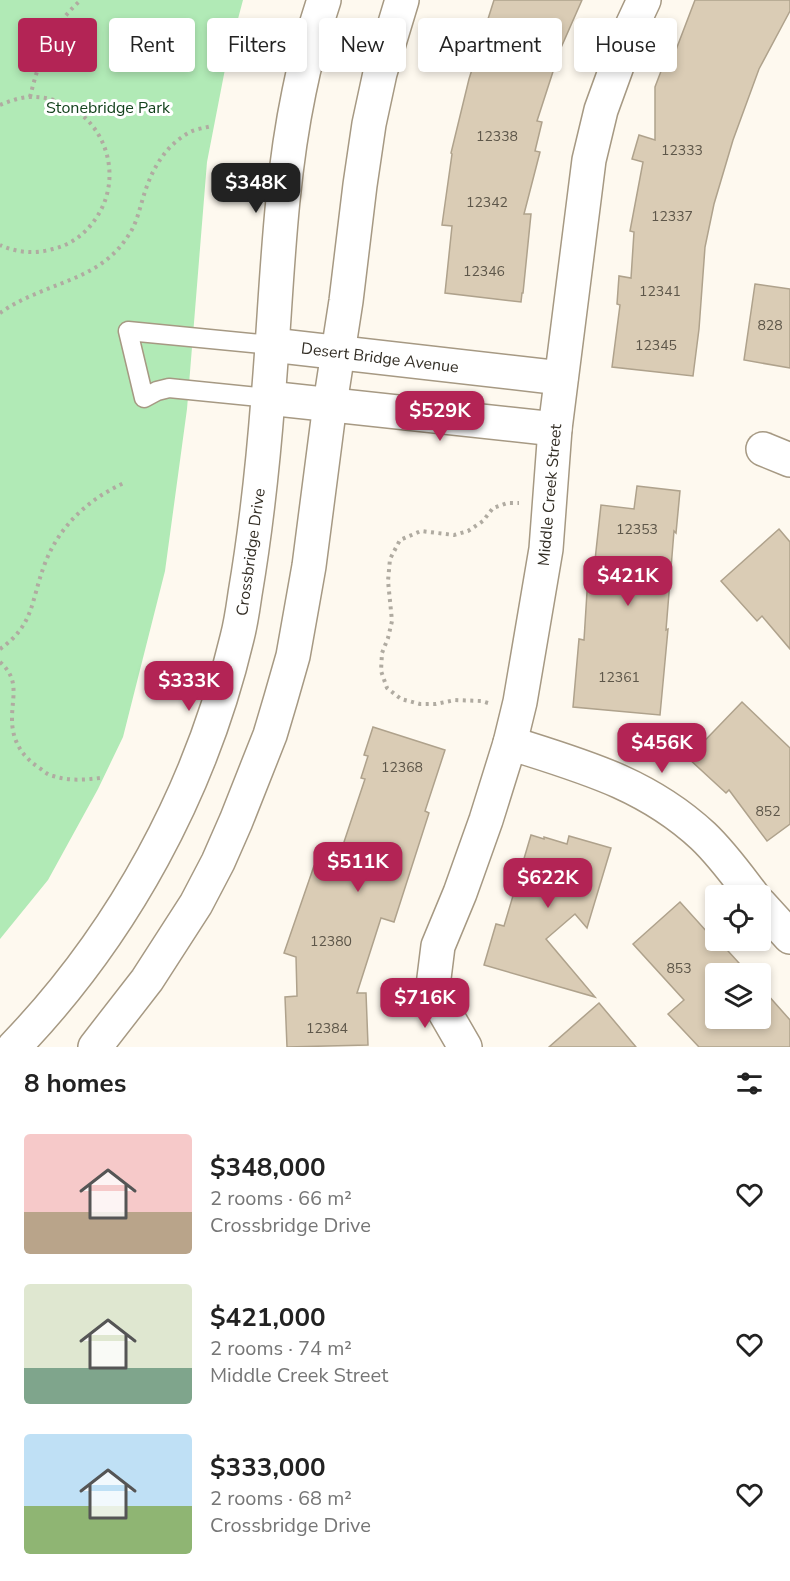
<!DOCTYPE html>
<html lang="en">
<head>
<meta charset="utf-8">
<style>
	body { margin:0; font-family:"Nunito Sans",sans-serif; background:#f2f2f2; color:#222; height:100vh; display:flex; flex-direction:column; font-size:22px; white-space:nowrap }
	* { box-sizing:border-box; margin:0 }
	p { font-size:20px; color:#767676 }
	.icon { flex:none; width:33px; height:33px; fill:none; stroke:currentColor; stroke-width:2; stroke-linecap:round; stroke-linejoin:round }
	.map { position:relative; height:1047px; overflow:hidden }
	.details { display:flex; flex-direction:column; background:#fff; flex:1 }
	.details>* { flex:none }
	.top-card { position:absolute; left:18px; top:18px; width:754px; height:54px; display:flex; gap:12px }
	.buttons { position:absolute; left:705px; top:885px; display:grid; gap:12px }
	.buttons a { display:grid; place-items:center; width:66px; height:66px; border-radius:6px; background:#fff; box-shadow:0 3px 9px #0003; font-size:30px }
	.price { position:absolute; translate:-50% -51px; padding:0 14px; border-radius:12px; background:#b32455; color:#fff; font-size:20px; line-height:39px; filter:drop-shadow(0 2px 3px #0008) }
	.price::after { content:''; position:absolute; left:50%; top:36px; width:18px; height:14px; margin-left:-9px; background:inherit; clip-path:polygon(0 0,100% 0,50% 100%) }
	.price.selected { background:#222; color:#fff }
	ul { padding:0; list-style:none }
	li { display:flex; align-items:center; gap:18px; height:150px; padding:0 24px }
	li span { display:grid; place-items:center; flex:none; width:168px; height:120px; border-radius:6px; color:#555 }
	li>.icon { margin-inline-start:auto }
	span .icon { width:72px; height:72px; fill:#fffc; stroke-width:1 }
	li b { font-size:26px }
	h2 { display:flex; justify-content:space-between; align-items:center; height:72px; padding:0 24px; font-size:26px }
	.pill { padding:0 21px; border-radius:6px; background:#fff; box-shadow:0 3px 9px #0003; font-size:21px; line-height:54px }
	.pill.selected { background:#b32455; color:#fff }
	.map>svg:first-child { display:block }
	.green { fill:#b1eab6 }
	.building { fill:#daccb5; stroke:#afa28c; stroke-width:1.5 }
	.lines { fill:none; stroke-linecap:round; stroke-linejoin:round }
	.service-casing { stroke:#a69983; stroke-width:21 }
	.minor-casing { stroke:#a69983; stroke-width:36 }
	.tertiary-casing { stroke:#a69983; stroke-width:36 }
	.path { stroke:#b0aba1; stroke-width:4; stroke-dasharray:3 4.5; stroke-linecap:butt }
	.service { stroke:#fff; stroke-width:18 }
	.minor { stroke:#fff; stroke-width:33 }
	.tertiary { stroke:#fff; stroke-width:33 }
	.labels { text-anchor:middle; stroke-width:6; stroke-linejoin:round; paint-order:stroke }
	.number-label { font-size:14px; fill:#5d5649 }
	.park-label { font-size:16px; fill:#13421c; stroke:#fff }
	.street-label { font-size:16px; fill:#332e25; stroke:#fff }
</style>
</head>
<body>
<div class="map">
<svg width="790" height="1047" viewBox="0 0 790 1047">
	<rect width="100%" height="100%" fill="#fef9ef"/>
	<path class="green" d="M0 0H243L226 64 207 162 187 409 165 571 123 737 98 789 48 880 0 939Z"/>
	<g class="building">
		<path d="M494 0H582L560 50 537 121 542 122 535 151 540 152 524 214H531L523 293H522L521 302 445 293 452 226 442 225 452 154 451 153 469 79Z"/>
		<path d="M695 0H790V11L759 69 733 140 714 204 705 247 699 329 693 376 612 367 620 305 617 304 619 276 631 278 634 232 630 231 643 162 632 159 639 135 655 140V87L663 66 666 65 669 56 674 55Z"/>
		<path d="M755 284 790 289V368L744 360Z"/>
		<path d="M637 486 680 491 676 533 674 531 666 630 668 629 660 715 573 707 579 639 584 640 589 560H595L601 505 634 509Z"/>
		<path d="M779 529 790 542V649L762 616 757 621 721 581Z"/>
		<path d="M742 702 790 748V824L767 841 729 790 726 793 688 758Z"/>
		<path d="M373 727 445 750 425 811 429 813 394 922 381 918 357 993H366L368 1045 287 1047 285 997 297 996 296 957 284 953 314 866 319 865 326 846 341 851 365 779 361 778 368 756 364 755Z"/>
		<path d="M531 835 544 839V837L567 844 569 836 611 848 587 928 575 914 546 939 595 997 484 965 496 924 504 926Z"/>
		<path d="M680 902 708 933 710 931 716 937V940H718L749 974H716V1018H760V986L790 1020V1047H699L668 1014 684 1000 633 944Z"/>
		<path d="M599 1003 636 1047H549Z"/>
	</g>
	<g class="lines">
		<defs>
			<path id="service" d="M268 398 169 388 157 391 144 398 128 331 272 345"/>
			<g id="minor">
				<path d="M272 345 561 378"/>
				<path d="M268 398 555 429"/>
				<path d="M763 449 790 460"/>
				<path d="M510 743C582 766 646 783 703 836 722 854 737 875 753 896"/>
				<path d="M760 904 790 937"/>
				<path d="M465 1047 443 1009 433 986 438 946 460 893 486 820 510 743 520 702 546 549 555 429 589 160 601 110 630 30 644 0"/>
			</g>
			<g id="tertiary">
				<path d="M14 1047C123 934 201 790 237 638 241 623 243 608 245 594 256 529 263 464 268 399 277 296 278 193 299 92 305 61 314 30 324 0"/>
				<path d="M95 1047 147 980 196 904 218 862 236 821 270 735 281 698 293 656 309 566 330 404 346 301 360 185 369 124 380 73 402 0"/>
			</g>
		</defs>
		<use href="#service" class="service-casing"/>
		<use href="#minor" class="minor-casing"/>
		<use href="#tertiary" class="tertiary-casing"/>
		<g class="path">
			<path d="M30 97C39 60 51 26 81 0"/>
			<path d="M0 105C10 101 20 97 31 97 96 96 132 170 94 221 84 235 70 245 53 249 36 254 17 253 0 245"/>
			<path d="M0 313C10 306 21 300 33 295 69 279 105 272 128 236 136 225 139 211 143 198 151 171 164 146 190 132 196 129 204 128 212 126"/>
			<path d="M0 649C34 625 31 601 44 566 58 527 88 499 126 482"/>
			<path d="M0 662C20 680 12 696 12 719 12 741 22 757 41 769 45 772 48 775 53 776 68 781 84 780 100 778"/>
			<path d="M488 703 481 701 455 700 436 704H420L401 699 387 688 381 671 382 653 388 638 392 621 388 581 390 559 400 540 421 531 454 535 468 531 483 521 493 508 507 503H519"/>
		</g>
		<use href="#service" class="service"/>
		<use href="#minor" class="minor"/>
		<use href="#tertiary" class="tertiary"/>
	</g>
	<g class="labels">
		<g class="number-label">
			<text x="497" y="141">12338</text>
			<text x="682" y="155">12333</text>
			<text x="487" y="207">12342</text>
			<text x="672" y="221">12337</text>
			<text x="484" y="276">12346</text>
			<text x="660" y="296">12341</text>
			<text x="770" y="330">828</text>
			<text x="656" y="350">12345</text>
			<text x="637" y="534">12353</text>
			<text x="619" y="682">12361</text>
			<text x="402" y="772">12368</text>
			<text x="768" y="816">852</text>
			<text x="331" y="946">12380</text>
			<text x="679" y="973">853</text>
			<text x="327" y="1033">12384</text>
		</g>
		<g class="park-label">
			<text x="108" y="113">Stonebridge Park</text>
		</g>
		<g class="street-label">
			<text transform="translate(380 357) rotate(7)" y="6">Desert Bridge Avenue</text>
			<text transform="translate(549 495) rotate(-85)" y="6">Middle Creek Street</text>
			<text transform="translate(250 552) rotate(-82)" y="6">Crossbridge Drive</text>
		</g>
	</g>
</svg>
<div class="buttons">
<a><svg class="icon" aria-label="locate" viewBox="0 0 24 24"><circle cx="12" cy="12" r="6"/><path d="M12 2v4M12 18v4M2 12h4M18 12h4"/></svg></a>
<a><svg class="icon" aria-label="layers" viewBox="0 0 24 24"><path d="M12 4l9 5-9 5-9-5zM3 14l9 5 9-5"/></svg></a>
</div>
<b class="price selected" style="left:256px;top:214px">$348K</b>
<b class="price" style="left:440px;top:442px">$529K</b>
<b class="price" style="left:628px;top:607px">$421K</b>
<b class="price" style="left:189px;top:712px">$333K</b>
<b class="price" style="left:662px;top:774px">$456K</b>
<b class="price" style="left:358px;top:893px">$511K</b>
<b class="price" style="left:548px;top:909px">$622K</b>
<b class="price" style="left:425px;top:1029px">$716K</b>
<div class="top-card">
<a class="pill selected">Buy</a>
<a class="pill">Rent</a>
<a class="pill">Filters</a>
<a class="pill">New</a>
<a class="pill">Apartment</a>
<a class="pill">House</a>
</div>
</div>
<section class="details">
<h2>8 homes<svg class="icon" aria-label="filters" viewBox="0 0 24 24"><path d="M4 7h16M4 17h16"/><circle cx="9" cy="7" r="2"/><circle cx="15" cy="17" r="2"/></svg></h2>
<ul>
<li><span style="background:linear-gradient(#f6c9c9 65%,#b9a48a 0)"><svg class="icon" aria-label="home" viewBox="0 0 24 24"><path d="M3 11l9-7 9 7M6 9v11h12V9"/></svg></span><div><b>$348,000</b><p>2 rooms · 66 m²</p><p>Crossbridge Drive</p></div><svg class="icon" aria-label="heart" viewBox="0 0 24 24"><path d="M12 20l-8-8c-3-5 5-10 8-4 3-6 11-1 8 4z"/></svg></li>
<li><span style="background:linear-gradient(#dfe7d0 70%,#7fa58c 0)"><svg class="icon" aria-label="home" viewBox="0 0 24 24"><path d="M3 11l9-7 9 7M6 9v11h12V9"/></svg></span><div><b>$421,000</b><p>2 rooms · 74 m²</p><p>Middle Creek Street</p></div><svg class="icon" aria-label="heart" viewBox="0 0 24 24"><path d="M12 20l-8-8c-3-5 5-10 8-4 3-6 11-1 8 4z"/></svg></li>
<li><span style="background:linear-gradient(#bfe0f5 60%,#8fb573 0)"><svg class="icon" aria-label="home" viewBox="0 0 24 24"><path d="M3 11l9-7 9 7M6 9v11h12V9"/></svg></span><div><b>$333,000</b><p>2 rooms · 68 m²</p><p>Crossbridge Drive</p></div><svg class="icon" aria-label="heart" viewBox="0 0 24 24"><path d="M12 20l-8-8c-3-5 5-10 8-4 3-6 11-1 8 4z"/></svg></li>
</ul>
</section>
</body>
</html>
